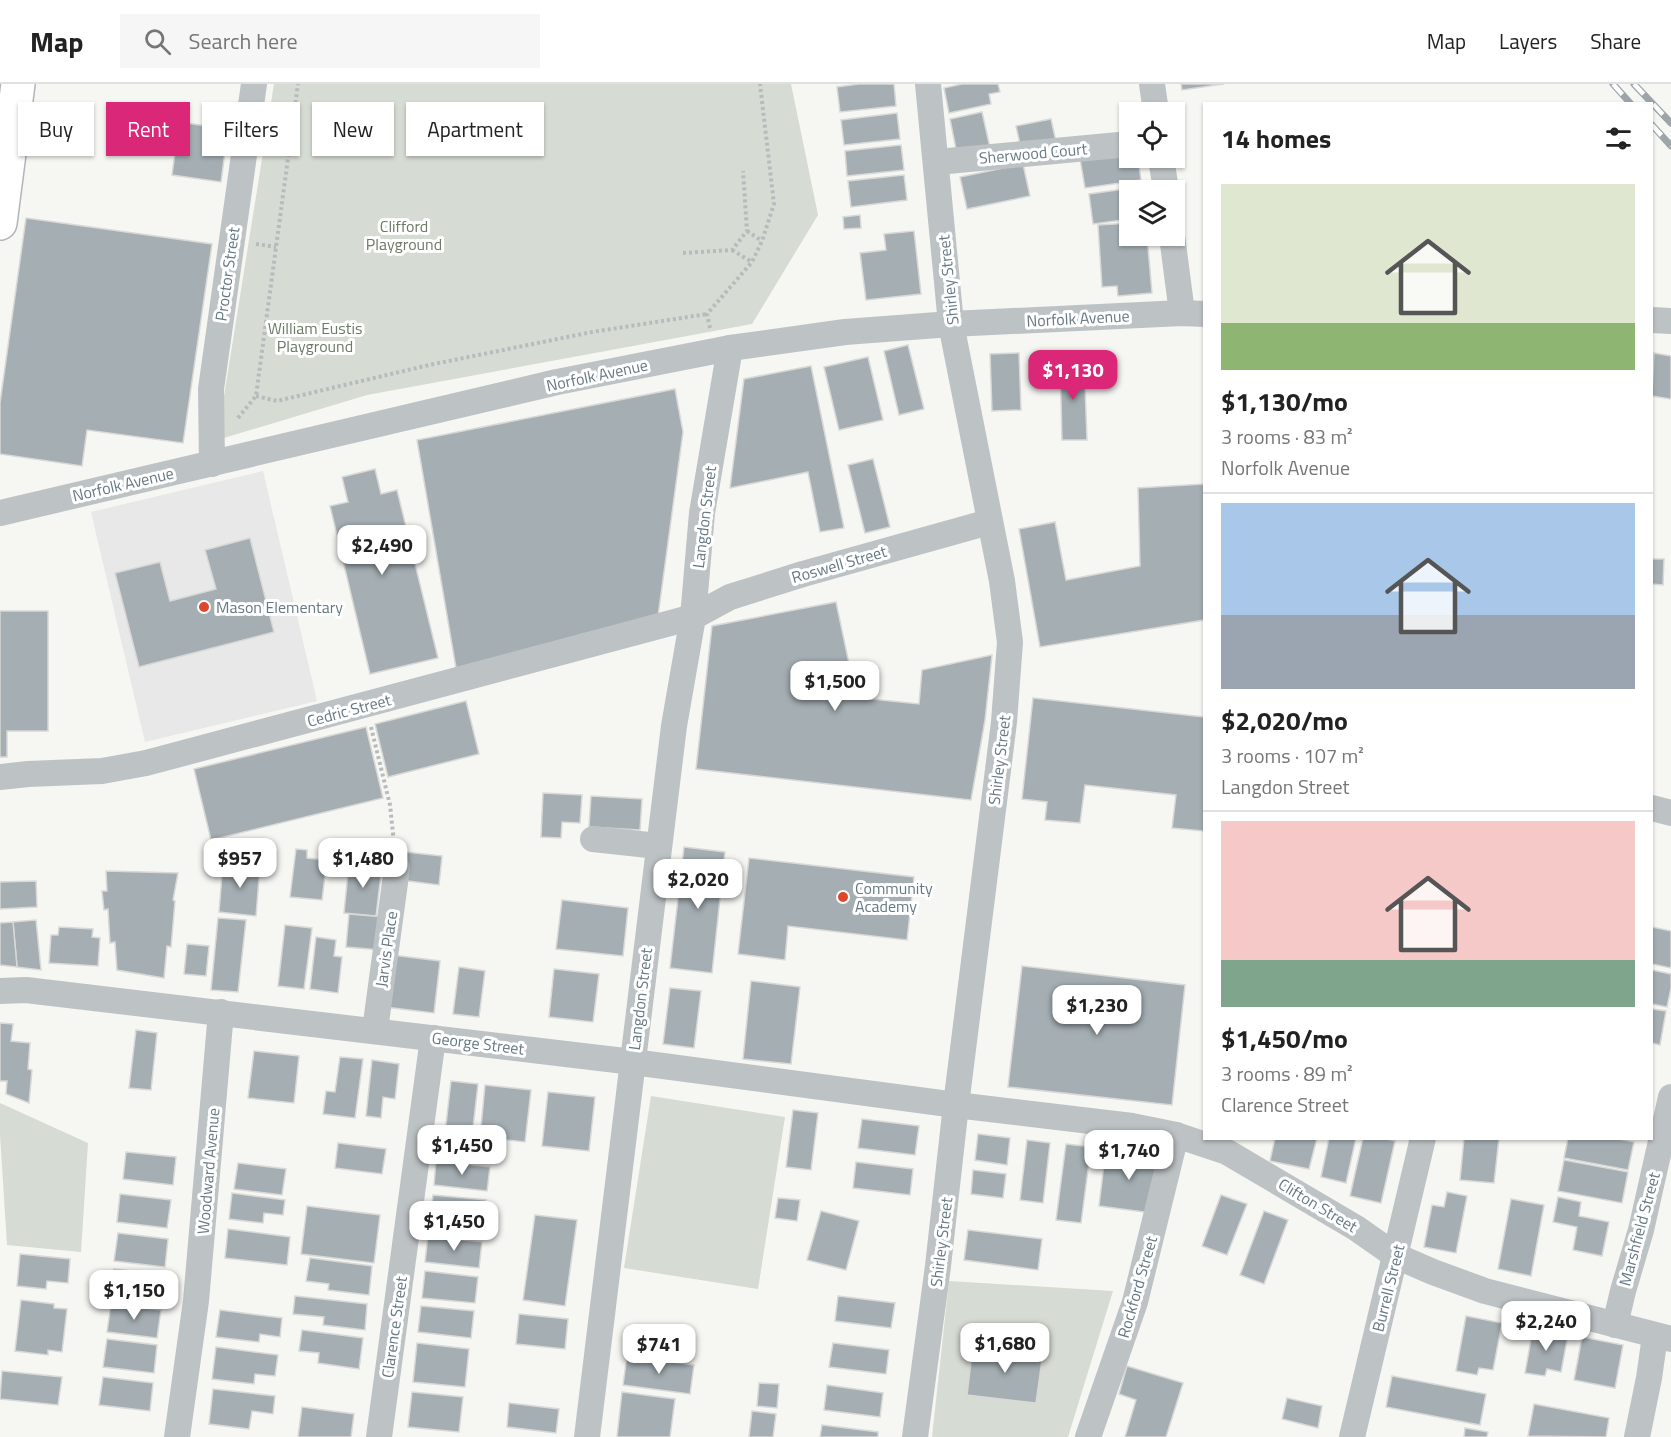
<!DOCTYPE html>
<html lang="en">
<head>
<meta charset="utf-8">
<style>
	body { margin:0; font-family:"Titillium Web",sans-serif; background:#f6f6f6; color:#222; height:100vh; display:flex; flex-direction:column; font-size:22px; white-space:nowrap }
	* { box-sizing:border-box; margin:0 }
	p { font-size:20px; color:#767676 }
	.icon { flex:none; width:33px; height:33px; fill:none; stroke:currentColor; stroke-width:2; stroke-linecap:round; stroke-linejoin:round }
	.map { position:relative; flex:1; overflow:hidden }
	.side { position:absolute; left:1203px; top:18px; width:450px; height:1038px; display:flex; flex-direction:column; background:#fff; border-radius:0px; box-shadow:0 2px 4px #0004 }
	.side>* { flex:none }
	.guide { position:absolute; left:18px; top:18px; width:570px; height:54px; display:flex; gap:12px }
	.tools { position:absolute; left:1119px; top:18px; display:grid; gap:12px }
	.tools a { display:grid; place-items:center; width:66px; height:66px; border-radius:0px; background:#fff; box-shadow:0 2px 4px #0004; font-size:30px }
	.price { position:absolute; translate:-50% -51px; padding:0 14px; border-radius:12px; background:#fff; color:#222; font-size:20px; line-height:39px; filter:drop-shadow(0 2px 3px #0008) }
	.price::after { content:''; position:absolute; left:50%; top:36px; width:18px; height:14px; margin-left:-9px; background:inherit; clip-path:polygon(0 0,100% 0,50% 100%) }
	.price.selected { background:#db2777; color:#fff }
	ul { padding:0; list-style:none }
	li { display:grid; align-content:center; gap:12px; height:318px; padding:0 18px }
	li+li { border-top:2px solid #e0e0e0 }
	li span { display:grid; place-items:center; height:186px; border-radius:0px; color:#555 }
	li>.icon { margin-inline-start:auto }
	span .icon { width:108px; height:108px; fill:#fffc; stroke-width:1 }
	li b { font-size:26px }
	h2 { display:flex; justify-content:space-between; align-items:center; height:72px; padding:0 18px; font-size:26px }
	.tag { padding:0 21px; border-radius:0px; background:#fff; box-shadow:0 2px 4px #0004; font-size:21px; line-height:54px }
	.tag.selected { background:#db2777; color:#fff }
	header { display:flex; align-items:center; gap:36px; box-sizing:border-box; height:84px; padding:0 30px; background:#fff; border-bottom:2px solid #e0e0e0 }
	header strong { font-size:28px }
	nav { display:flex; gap:33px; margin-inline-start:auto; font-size:21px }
	.search { width:420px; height:54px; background:#f6f6f6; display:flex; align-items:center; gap:15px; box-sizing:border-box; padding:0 21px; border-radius:0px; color:#767676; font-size:22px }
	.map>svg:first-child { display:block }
	.built { fill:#e7e8e7 }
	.green { fill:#d6dbd3 }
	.building { fill:#a4aeb3; stroke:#d8d8d6; stroke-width:1.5 }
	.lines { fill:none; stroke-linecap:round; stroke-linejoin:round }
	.secondary-casing { stroke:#b0b6ba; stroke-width:36 }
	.path { stroke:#b8bbbd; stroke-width:4; stroke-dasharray:3 3; stroke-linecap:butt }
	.street { stroke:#bdc2c5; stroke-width:26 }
	.secondary { stroke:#fff; stroke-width:33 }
	.rail-casing { stroke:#9da5aa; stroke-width:7 }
	.rail { stroke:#fff; stroke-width:4.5; stroke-dasharray:14; stroke-linecap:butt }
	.poi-dot { fill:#dd472c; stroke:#fff; stroke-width:2 }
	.labels { text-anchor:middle; stroke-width:6; stroke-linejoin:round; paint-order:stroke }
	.street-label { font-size:16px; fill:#667983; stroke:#fff }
	.park-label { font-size:16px; fill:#6b7b65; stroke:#fff }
	.poi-label { font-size:16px; fill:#667983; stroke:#fff; text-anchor:start }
</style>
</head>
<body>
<header>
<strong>Map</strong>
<div class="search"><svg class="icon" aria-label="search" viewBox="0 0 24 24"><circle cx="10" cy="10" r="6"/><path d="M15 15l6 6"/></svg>Search here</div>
<nav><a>Map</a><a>Layers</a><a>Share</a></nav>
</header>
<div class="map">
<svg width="1671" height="1353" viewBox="0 0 1671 1353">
	<rect width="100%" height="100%" fill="#f6f6f3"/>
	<path class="built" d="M263 387 317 617 145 658 91 428Z"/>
	<g class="green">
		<path d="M274 0H791L818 131 752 240 367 311 217 356Z"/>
		<path d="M651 1012 785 1033 758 1205 624 1184Z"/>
		<path d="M0 1019 88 1059 81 1168 7 1161 0 1051Z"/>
		<path d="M949 1197 1113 1207 1068 1353H932Z"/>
	</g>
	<g class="building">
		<path d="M859 0H894L896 22 840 28 837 3Z"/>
		<path d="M962 0H998L1000 8 989 10 991 20 949 29 944 4Z"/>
		<path d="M1181 0H1224L1182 6Z"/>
		<path d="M982 28 991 68 958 75 950 35Z"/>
		<path d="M897 29 900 55 844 61 841 36Z"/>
		<path d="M1051 35 1057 62 1022 69 1016 42Z"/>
		<path d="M179 38 228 45 221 98 172 91Z"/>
		<path d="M901 61 904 86 847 92 845 67Z"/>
		<path d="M1130 68V74H1138L1141 96 1085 104 1080 75Z"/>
		<path d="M1023 80 1030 112 967 125 960 93Z"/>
		<path d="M904 91 907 116 851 123 848 97Z"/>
		<path d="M1139 103 1140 106H1130V135L1093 140 1089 110Z"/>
		<path d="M860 131 861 144 844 145 843 133Z"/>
		<path d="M26 134 212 160 183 359 87 346 82 382 0 370V319Z"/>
		<path d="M1130 139V152H1147L1152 209 1118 212 1117 202 1102 203 1098 141Z"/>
		<path d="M914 147 921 210 866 216 860 169 886 166 884 150Z"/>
		<path d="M908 261 924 325 899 331 884 267Z"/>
		<path d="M1019 269 1021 326 992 327 990 270Z"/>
		<path d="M1654 269 1671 272V315L1652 312Z"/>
		<path d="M868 273 883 336 839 346 824 283Z"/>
		<path d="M1084 277 1087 356H1062L1060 278Z"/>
		<path d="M811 282 844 444 820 448 808 388 730 404 744 295Z"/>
		<path d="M675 305 683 348 658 532 456 584 417 356Z"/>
		<path d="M873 375 890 443 865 449 848 381Z"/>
		<path d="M375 385 381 410 397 406 438 574 370 590 330 422 348 418 342 393Z"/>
		<path d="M1204 400V536L1040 563 1019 445 1055 438 1066 496 1140 482 1138 404Z"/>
		<path d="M250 454 274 548 139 583 115 489 160 478 170 517 216 505 205 466Z"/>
		<path d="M1652 475H1664L1663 501 1652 500Z"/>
		<path d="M836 518 851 589 866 584 862 614 919 620 922 586 992 571 985 636 971 716 696 685 712 542Z"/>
		<path d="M0 527H48V647H7V673H0Z"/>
		<path d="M1033 614 1204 633V747L1172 744 1176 711 1085 701 1080 739 1045 736 1047 718 1022 715Z"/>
		<path d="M466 617 479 670 388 693 375 640Z"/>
		<path d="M366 643 383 714 211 756 194 685Z"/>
		<path d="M543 709 582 711 580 739 562 738 561 754 541 753Z"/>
		<path d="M591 712 642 715 640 746 589 743Z"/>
		<path d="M684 763 725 768 712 889 670 884Z"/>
		<path d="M296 765 307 766V774L327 776 322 816 290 813Z"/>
		<path d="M405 768 442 772 439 801 401 796Z"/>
		<path d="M749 774 914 793 907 856 788 842 785 876 738 870Z"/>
		<path d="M223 779 260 782 256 832 219 828Z"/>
		<path d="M349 779 382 782 376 832 344 829Z"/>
		<path d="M106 787 178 789 173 816 175 817 171 863 167 862 164 894 117 886 115 858 110 859 108 825 104 826 102 807H107Z"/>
		<path d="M36 797 37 823 0 825V798Z"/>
		<path d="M562 816 628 824 623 872 556 865Z"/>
		<path d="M349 830 384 833 381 866 346 863Z"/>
		<path d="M218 834 246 836 238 908 211 906Z"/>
		<path d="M36 836 41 886 17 883 13 838Z"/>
		<path d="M13 838 17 883 0 881V839Z"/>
		<path d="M285 841 312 844 304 905 278 902Z"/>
		<path d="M59 843 93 845 92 853 100 854 98 882 49 879 51 851H58Z"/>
		<path d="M1652 843 1671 847V884L1652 880Z"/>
		<path d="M316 853 336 856 334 872 342 873 338 909 310 905Z"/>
		<path d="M187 860 209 862 206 892 184 890Z"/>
		<path d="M392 871 440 877 434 929 385 923Z"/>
		<path d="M1022 882 1185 901 1172 1021 1008 1003Z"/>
		<path d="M459 883 485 887 479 933 453 930Z"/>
		<path d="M554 885 599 890 593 938 549 933Z"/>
		<path d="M1652 886 1671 890V904L1667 923 1652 920Z"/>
		<path d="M751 897 800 903 791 980 743 975Z"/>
		<path d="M670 904 701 907 694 964 663 960Z"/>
		<path d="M1652 925 1666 927 1660 961 1652 959Z"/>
		<path d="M0 939 13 940 11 957 30 959 28 985 32 986 29 1019 6 1010 7 997H0Z"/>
		<path d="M136 946 157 949 151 1006 129 1004Z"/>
		<path d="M254 967 299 972 294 1019 248 1014Z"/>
		<path d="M340 973 363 975 355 1034 323 1030 326 1007 335 1008Z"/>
		<path d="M372 976 399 980 395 1015 383 1013 381 1034 366 1032Z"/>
		<path d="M451 997 478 1000 472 1052 445 1049Z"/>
		<path d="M485 1001 531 1006 525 1058 480 1053Z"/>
		<path d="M548 1008 595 1013 589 1067 542 1062Z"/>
		<path d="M793 1026 818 1029 811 1086 786 1083Z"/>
		<path d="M862 1035 919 1042 915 1071 858 1064Z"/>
		<path d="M978 1050 1010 1054 1007 1081 975 1076Z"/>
		<path d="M1275 1054H1317L1309 1085 1270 1077Z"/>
		<path d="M1329 1054H1356L1346 1099 1321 1093Z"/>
		<path d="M1363 1054H1383L1395 1057 1381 1119 1350 1112Z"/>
		<path d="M1464 1054H1499L1494 1099 1460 1096Z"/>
		<path d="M1568 1054H1613L1634 1058 1628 1086 1564 1074Z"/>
		<path d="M1027 1056 1050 1059 1043 1119 1020 1116Z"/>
		<path d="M338 1059 386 1065 382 1090 335 1084Z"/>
		<path d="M1066 1060 1091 1063 1081 1139 1056 1136Z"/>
		<path d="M1106 1064 1159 1071 1152 1129 1099 1122Z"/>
		<path d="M126 1068 176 1073 173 1101 123 1095Z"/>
		<path d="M1564 1076 1628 1088 1622 1119 1558 1107Z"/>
		<path d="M436 1077 490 1083 487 1107 434 1101Z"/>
		<path d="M856 1078 913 1085 910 1111 853 1104Z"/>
		<path d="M238 1079 286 1085 282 1111 234 1105Z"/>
		<path d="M973 1086 1006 1090 1003 1114 971 1110Z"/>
		<path d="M1447 1108 1467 1112 1456 1169 1424 1163 1432 1121 1444 1123Z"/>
		<path d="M232 1109 285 1116 283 1131 264 1129 263 1139 229 1135Z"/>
		<path d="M120 1110 171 1116 167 1144 117 1138Z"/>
		<path d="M433 1111 486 1116 483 1142 430 1137Z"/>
		<path d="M1221 1111 1247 1120 1227 1171 1202 1162Z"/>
		<path d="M1558 1113 1581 1118 1579 1132 1609 1138 1602 1172 1573 1166 1577 1143 1553 1138Z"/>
		<path d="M778 1114 800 1116 797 1137 775 1134Z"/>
		<path d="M1511 1115 1544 1121 1531 1192 1498 1185Z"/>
		<path d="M307 1122 380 1131 374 1179 301 1170Z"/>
		<path d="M821 1127 859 1137 846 1186 807 1176Z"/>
		<path d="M1264 1127 1288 1136 1264 1200 1240 1191Z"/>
		<path d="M535 1131 577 1136 565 1222 523 1216Z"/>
		<path d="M228 1145 290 1153 287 1181 225 1174Z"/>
		<path d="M968 1146 1042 1155 1038 1186 964 1176Z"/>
		<path d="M118 1149 168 1155 165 1183 114 1177Z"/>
		<path d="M428 1152 482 1158 479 1184 425 1178Z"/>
		<path d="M20 1170 70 1175 68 1199 47 1197 46 1205 17 1202Z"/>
		<path d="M310 1174 372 1182 369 1211 328 1206 329 1200 306 1197Z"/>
		<path d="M114 1185 164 1191 161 1218 110 1212Z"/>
		<path d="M425 1187 478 1193 475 1219 422 1214Z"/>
		<path d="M295 1212 367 1220 365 1246 323 1241 324 1233 293 1230Z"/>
		<path d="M838 1212 895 1219 891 1244 835 1237Z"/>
		<path d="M21 1216 54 1220V1224L67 1225 62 1268 48 1266V1271L15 1267Z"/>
		<path d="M111 1220 161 1226 157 1254 107 1248Z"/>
		<path d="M421 1222 474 1227 471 1254 418 1248Z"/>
		<path d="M220 1226 282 1234 280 1253 260 1250 259 1258 216 1253Z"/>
		<path d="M519 1230 568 1235 565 1265 516 1260Z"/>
		<path d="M1466 1232 1502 1239 1493 1286 1479 1284 1477 1291 1456 1287Z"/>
		<path d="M1533 1244 1568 1251 1561 1288 1547 1285 1545 1292 1525 1289Z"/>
		<path d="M302 1246 363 1254 359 1285 318 1279 319 1269 299 1267Z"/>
		<path d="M1582 1253 1623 1261 1615 1304 1574 1296Z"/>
		<path d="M107 1255 157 1261 154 1289 103 1283Z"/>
		<path d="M417 1259 469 1265 465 1303 413 1298Z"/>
		<path d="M833 1259 889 1266 886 1290 829 1283Z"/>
		<path d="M973 1260 1043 1269 1036 1319 967 1311Z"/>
		<path d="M216 1263 278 1271 275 1292 255 1290 254 1300 212 1295Z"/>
		<path d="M627 1272 694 1281 690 1310 623 1301Z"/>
		<path d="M1127 1282 1183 1299 1166 1353H1125L1136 1316 1119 1310Z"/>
		<path d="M2 1287 62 1293 58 1321 0 1315Z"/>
		<path d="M1392 1292 1486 1310 1480 1341 1386 1323Z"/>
		<path d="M103 1293 153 1299 150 1327 99 1321Z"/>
		<path d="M759 1299 779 1300 777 1324 757 1322Z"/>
		<path d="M827 1301 883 1309 880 1333 824 1326Z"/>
		<path d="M213 1305 275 1312 273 1330 252 1327 249 1345 209 1340Z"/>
		<path d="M412 1308 463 1313 459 1348 408 1343Z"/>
		<path d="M622 1308 675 1315 670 1353H617Z"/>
		<path d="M1287 1314 1322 1322 1318 1344 1282 1335Z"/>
		<path d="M509 1319 559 1325 556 1349 507 1343Z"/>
		<path d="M1534 1320 1609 1334 1606 1353 1528 1352Z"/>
		<path d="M302 1323 354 1330 351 1353H298Z"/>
		<path d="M752 1327 776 1330 773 1353H749Z"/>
		<path d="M822 1341 878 1348V1353H820Z"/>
		<path d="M1465 1344 1488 1348 1487 1353H1464Z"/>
	</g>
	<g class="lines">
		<defs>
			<path id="secondary" d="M0 139 18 0"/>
		</defs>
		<use href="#secondary" class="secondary-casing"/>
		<g class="path">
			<path d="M747 147 762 157"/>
			<path d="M256 160 276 163"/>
			<path d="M732 166 752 178"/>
			<path d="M683 169 732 166 747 147 743 87"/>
			<path d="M710 244 707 230 752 178 762 157 774 120 760 0"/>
			<path d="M256 312 277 317 429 281 592 248 707 230"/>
			<path d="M238 334 256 312 298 0"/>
			<path d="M371 643 390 721 394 759"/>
		</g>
		<g class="street">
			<path d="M1152 0 1156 28"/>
			<path d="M1161 74 1166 106"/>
			<path d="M937 78 1130 60"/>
			<path d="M1172 152 1182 229"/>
			<path d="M1652 236 1671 237"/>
			<path d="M212 380 211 305 254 0"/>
			<path d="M0 429 557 298 730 264 845 248 951 240 1182 229 1204 230"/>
			<path d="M0 693 28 690 102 687 146 679 693 533 730 513 803 490 989 438"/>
			<path d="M1652 724 1671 729"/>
			<path d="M593 755 658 762"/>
			<path d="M0 907 26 906 633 978 956 1021 1132 1042 1176 1051 1227 1068 1356 1144 1396 1172 1433 1188 1485 1207 1671 1255"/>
			<path d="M375 946 397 784"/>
			<path d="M1615 1241 1623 1207 1641 1146 1671 1013"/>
			<path d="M177 1353 196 1217 221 928"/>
			<path d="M379 1353 433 954"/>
			<path d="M587 1353 674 642 693 533 702 429 730 264"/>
			<path d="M915 1353 938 1182 956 1021 1004 638 1010 558 1002 497 951 240 928 0"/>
			<path d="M1088 1353 1135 1218 1176 1051"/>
			<path d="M1352 1353 1423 1054"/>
			<path d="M1637 1353 1649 1294 1655 1252"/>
		</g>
		<use href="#secondary" class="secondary"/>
		<defs>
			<g id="rail">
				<path d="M1613 0 1631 20"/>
				<path d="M1634 0 1671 39"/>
				<path d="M1652 41 1671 62"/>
			</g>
		</defs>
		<use href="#rail" class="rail-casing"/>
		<use href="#rail" class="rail"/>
	</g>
	<g class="poi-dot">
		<circle cx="204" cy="523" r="6"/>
		<circle cx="843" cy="813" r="6"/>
	</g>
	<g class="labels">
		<g class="street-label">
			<text transform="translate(1033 69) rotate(-5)" y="6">Sherwood Court</text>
			<text transform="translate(227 190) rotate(-82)" y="6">Proctor Street</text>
			<text transform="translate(948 196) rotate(-96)" y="6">Shirley Street</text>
			<text transform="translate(1078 234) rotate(-3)" y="6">Norfolk Avenue</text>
			<text transform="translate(597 291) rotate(-12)" y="6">Norfolk Avenue</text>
			<text transform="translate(123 400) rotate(-13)" y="6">Norfolk Avenue</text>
			<text transform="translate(704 433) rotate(-83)" y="6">Langdon Street</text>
			<text transform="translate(839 480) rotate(-16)" y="6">Roswell Street</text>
			<text transform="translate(349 626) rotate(-15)" y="6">Cedric Street</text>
			<text transform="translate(999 676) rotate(-83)" y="6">Shirley Street</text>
			<text transform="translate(386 865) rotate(-82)" y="6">Jarvis Place</text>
			<text transform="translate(640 915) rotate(-83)" y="6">Langdon Street</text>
			<text transform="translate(478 959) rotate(7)" y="6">George Street</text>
			<text transform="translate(208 1087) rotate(-85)" y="6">Woodward Avenue</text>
			<text transform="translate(1318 1121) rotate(31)" y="6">Clifton Street</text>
			<text transform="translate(1639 1145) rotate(-75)" y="6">Marshfield Street</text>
			<text transform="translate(941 1158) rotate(-83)" y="6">Shirley Street</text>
			<text transform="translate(1137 1203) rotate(-74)" y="6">Rockford Street</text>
			<text transform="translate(1388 1204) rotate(-76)" y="6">Burrell Street</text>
			<text transform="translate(394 1243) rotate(-82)" y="6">Clarence Street</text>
		</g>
		<g class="park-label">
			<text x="404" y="148">Clifford<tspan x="404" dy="18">Playground</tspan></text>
			<text x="315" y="250">William Eustis<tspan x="315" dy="18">Playground</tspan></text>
		</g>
		<g class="poi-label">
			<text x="216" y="529">Mason Elementary</text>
			<text x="855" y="810">Community<tspan x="855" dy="18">Academy</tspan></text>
		</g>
	</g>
</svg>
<div class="tools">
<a><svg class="icon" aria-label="locate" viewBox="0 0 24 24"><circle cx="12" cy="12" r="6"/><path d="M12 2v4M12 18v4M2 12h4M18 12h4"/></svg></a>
<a><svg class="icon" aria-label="layers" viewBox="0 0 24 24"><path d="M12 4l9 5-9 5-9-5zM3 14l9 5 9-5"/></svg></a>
</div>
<b class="price selected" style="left:1073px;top:317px">$1,130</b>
<b class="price" style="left:382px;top:492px">$2,490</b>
<b class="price" style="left:835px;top:628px">$1,500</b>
<b class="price" style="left:240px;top:805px">$957</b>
<b class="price" style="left:363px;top:805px">$1,480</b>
<b class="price" style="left:698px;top:826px">$2,020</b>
<b class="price" style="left:1097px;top:952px">$1,230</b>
<b class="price" style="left:462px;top:1092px">$1,450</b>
<b class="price" style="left:1129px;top:1097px">$1,740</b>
<b class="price" style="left:454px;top:1168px">$1,450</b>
<b class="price" style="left:134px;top:1237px">$1,150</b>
<b class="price" style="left:1546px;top:1268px">$2,240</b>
<b class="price" style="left:1005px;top:1290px">$1,680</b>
<b class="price" style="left:659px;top:1291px">$741</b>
<div class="guide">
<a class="tag">Buy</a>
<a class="tag selected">Rent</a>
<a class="tag">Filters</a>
<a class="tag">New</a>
<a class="tag">Apartment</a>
</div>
<section class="side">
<h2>14 homes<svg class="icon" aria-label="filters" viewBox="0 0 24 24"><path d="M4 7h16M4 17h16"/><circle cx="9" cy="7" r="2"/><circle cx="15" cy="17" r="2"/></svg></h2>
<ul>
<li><span style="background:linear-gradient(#dfe7d0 75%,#8fb573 0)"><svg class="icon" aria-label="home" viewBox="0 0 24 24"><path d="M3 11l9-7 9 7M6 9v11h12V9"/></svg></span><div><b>$1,130/mo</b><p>3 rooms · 83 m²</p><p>Norfolk Avenue</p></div></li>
<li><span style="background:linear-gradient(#a9c7e8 60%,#9aa5b1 0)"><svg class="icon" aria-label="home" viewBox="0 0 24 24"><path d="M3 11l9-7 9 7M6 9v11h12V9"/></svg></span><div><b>$2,020/mo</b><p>3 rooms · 107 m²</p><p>Langdon Street</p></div></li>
<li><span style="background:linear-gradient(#f6c9c9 75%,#7fa58c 0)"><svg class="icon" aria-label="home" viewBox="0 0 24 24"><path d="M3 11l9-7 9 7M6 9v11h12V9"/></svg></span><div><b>$1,450/mo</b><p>3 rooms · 89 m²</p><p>Clarence Street</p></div></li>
</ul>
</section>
</div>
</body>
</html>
